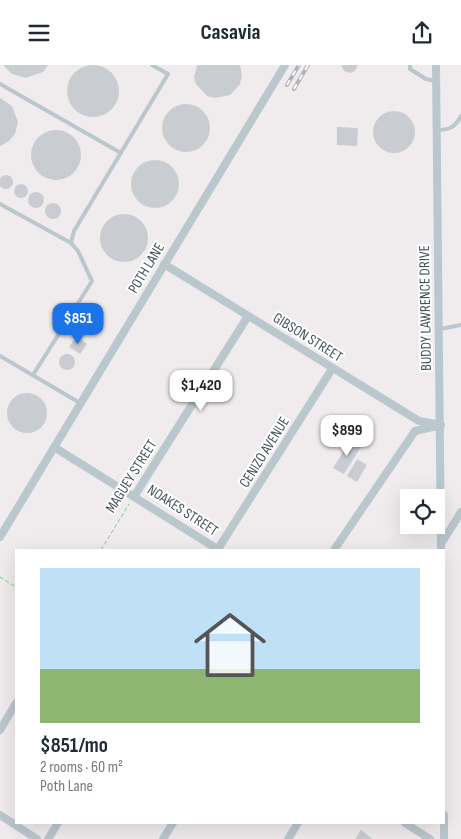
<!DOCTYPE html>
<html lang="en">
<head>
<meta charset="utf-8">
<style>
	body { margin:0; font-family:"Sofia Sans Condensed",sans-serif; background:#f6f6f7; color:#1f2937; height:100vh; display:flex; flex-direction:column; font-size:19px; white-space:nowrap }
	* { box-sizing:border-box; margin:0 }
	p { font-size:16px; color:#747a83 }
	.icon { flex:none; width:28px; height:28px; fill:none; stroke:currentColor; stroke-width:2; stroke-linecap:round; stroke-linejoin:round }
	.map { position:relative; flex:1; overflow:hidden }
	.details { position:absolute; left:15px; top:484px; width:430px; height:275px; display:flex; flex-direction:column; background:#fff; border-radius:0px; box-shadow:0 5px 20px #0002 }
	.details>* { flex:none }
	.fabs { position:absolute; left:400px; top:424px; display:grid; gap:10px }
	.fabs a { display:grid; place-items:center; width:45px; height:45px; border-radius:0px; background:#fff; box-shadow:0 5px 20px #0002; font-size:25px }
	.price { position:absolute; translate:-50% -42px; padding:0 11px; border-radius:10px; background:#fff; color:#222; font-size:16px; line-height:32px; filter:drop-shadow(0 1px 2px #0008) }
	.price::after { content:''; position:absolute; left:50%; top:30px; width:15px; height:11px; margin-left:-8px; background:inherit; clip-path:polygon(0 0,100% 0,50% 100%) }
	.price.active { background:#1a73e8; color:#fff }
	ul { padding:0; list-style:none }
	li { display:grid; align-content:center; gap:10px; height:265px; padding:0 25px }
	li span { display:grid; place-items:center; height:155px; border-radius:0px; color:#555 }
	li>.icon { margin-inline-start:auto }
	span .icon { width:90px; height:90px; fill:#fffc; stroke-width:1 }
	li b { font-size:21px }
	header { display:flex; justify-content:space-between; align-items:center; height:65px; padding:0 25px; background:#fff; font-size:22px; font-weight:700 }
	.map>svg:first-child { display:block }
	.building { fill:#c9cdd2 }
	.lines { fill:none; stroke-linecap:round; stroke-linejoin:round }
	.path { stroke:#6dd191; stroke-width:1; stroke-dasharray:4 2.5; stroke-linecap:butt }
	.lane { stroke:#bac7cd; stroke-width:4 }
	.street { stroke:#bac7cd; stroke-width:8 }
	.rail-casing { stroke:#aeb3b8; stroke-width:4 }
	.rail { stroke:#fff; stroke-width:2; stroke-dasharray:5.5; stroke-linecap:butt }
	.labels { text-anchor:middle; stroke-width:4; stroke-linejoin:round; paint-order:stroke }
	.street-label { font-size:15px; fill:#44535b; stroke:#fff }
</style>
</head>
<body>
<header><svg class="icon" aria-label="menu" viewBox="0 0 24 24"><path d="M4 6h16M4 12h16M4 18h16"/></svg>Casavia<svg class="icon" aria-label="share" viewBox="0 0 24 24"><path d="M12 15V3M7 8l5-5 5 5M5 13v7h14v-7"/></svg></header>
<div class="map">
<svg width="461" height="774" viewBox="0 0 461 774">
	<rect width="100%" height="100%" fill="#f0eced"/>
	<g class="building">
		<circle cx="93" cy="26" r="26"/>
		<path d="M3 0H48L43 7 26 13 12 9Z"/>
		<path d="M197 0H240L242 11 240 19 230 30 215 33 207 31 196 19 194 12Z"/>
		<path d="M341 0H358L355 6 350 8 344 6Z"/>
		<path d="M0 33 12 41 18 57 15 69 9 76 0 81Z"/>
		<circle cx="186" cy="63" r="24"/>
		<circle cx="394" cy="67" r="21"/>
		<path d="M337 62 358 63 357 81 337 80Z"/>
		<circle cx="56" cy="90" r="25"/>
		<circle cx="155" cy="119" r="24"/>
		<circle cx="6" cy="117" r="7"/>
		<circle cx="21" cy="126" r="7"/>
		<circle cx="36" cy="135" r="8"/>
		<circle cx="53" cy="146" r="8"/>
		<circle cx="124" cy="173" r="24"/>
		<path d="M77 271 87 279 80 289 69 282Z"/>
		<circle cx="67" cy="297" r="8"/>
		<circle cx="27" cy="348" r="20"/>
		<path d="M350 376 361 382 344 409 333 403Z"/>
		<path d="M357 394 367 400 357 417 347 411Z"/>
		<path d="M361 765 370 772 373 774H355Z"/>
	</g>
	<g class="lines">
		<g class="path">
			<path d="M101 485 129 439"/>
			<path d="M0 512 16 522"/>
		</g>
		<g class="lane">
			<path d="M410 0V4L426 14 436 16"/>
			<path d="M0 19 121 88"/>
			<path d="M437 65C450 65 455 62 461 51"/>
			<path d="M0 139 71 178"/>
			<path d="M440 264 461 260"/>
			<path d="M0 291 80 338"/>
			<path d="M33 310 92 216 78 186 71 178 74 166 168 9 152 0"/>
		</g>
		<g class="street">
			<path d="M436 0 441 485"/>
			<path d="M164 199 419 356 441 360"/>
			<path d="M54 382 219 485"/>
			<path d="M135 430 248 251"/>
			<path d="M0 472 285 0"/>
			<path d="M441 479 461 447"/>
			<path d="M218 484 332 304"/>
			<path d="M334 485 415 366 437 361"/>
			<path d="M0 665 16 638"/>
			<path d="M0 750 37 774"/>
			<path d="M444 750V774"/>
			<path d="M405 758 430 774"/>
			<path d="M48 774 58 758"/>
			<path d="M163 774 173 758"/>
			<path d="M288 774 298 758"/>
		</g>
		<defs>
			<g id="rail">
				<path d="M287 20 299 0"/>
				<path d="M294 24 308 0"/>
			</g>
		</defs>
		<use href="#rail" class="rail-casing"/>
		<use href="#rail" class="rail"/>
	</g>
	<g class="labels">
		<g class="street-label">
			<text transform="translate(146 203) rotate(-59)" y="5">POTH LANE</text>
			<text transform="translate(425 243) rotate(-91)" y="5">BUDDY LAWRENCE DRIVE</text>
			<text transform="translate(308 272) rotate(32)" y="5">GIBSON STREET</text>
			<text transform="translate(264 387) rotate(-58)" y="5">CENIZO AVENUE</text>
			<text transform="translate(131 411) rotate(-58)" y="5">MAGUEY STREET</text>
			<text transform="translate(183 445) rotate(33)" y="5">NOAKES STREET</text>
		</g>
	</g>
</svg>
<div class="fabs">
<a><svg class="icon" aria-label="locate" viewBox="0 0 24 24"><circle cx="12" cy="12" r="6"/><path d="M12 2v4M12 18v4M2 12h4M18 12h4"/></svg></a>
</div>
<b class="price active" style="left:78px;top:280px">$851</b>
<b class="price" style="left:201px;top:347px">$1,420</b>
<b class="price" style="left:347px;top:392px">$899</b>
<section class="details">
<ul>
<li><span style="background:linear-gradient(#bfe0f5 65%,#8fb573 0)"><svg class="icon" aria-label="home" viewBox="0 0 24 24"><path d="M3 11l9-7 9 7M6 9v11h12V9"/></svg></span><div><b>$851/mo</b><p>2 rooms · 60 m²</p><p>Poth Lane</p></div></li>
</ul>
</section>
</div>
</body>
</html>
